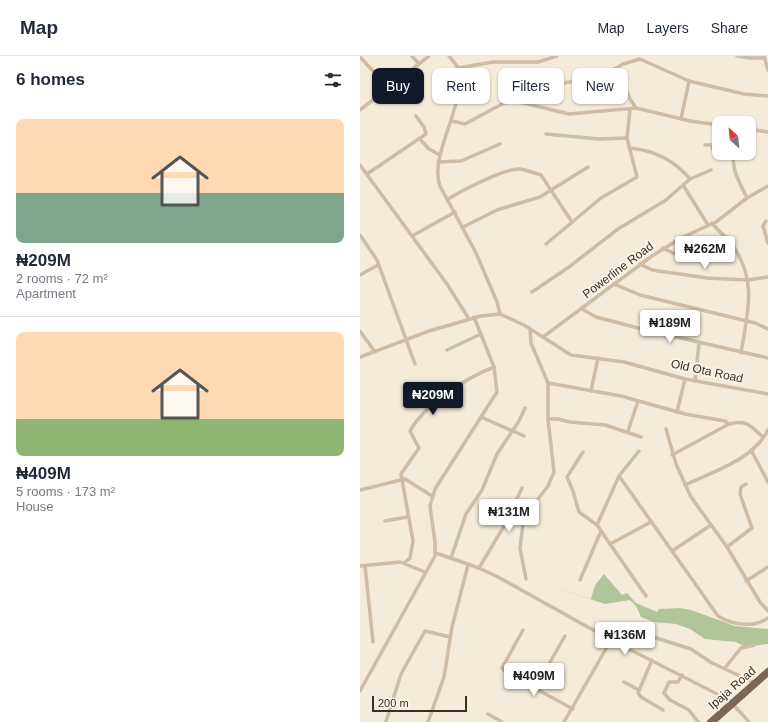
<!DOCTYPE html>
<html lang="en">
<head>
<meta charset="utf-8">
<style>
	body { margin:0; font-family:Helvetica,sans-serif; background:#f2f2f3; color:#1f2937; height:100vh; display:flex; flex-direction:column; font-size:15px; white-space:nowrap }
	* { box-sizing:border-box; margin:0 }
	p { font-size:13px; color:#747a83 }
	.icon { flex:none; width:22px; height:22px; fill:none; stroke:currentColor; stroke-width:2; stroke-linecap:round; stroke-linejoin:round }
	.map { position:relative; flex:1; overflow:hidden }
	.drawer { display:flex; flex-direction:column; background:#fff; width:360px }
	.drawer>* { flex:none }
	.guide { position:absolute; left:12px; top:12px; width:336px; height:36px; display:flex; gap:8px }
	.needle { width:26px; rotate:333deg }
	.controls { position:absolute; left:352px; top:60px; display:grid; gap:8px }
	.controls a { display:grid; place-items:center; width:44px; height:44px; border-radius:8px; background:#fff; box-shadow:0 1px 3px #0004; font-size:20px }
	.scale { position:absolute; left:12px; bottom:10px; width:95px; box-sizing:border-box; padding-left:4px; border:2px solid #382e27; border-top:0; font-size:11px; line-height:14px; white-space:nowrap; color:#382e27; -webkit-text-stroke:3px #fbf4e7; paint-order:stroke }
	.price { position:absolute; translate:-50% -34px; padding:0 9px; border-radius:4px; background:#fff; color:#222; font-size:13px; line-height:26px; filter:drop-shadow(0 1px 2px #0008) }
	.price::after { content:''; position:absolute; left:50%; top:24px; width:12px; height:9px; margin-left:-6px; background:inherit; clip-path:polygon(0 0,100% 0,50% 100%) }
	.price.on { background:#111827; color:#fff }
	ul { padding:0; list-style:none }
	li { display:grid; align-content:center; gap:8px; height:212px; padding:0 16px }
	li+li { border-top:1px solid #e0e1e3 }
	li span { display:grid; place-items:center; height:124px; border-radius:8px; color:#555 }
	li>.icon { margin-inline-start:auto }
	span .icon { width:72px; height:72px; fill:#fffc; stroke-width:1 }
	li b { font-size:17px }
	h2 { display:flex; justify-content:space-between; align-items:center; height:48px; padding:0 16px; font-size:17px }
	.tag { padding:0 14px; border-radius:8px; background:#fff; box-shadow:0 1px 3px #0004; font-size:14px; line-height:36px }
	.tag.on { background:#111827; color:#fff }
	header { display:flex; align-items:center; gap:24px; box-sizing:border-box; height:56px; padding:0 20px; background:#fff; border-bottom:1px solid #e0e1e3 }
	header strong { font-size:19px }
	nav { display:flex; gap:22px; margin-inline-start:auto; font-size:14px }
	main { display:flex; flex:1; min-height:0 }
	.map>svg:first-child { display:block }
	.green { fill:#b1c599 }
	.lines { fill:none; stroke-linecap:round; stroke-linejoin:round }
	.minor { stroke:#cebca5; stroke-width:3.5 }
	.major { stroke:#7c6756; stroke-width:4.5 }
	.labels { text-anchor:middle; stroke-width:4; stroke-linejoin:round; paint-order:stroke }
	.street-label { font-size:12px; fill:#382e27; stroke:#fbf4e7 }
</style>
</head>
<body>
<header>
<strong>Map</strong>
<nav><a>Map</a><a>Layers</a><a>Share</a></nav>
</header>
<main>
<section class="drawer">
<h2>6 homes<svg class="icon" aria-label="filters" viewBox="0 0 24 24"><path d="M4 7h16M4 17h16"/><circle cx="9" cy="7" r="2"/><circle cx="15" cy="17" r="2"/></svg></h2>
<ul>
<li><span style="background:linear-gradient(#ffd9b3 60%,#7fa58c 0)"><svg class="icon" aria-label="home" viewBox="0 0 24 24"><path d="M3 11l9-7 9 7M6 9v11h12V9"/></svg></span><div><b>₦209M</b><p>2 rooms · 72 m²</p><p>Apartment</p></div></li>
<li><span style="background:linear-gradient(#ffd9b3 70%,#8fb573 0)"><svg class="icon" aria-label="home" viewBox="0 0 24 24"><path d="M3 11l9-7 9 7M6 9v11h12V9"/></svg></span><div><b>₦409M</b><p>5 rooms · 173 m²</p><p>House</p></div></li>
</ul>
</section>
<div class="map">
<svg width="408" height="666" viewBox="0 0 408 666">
	<rect width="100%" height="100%" fill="#f4ebda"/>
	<path class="green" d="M244 518 262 539 267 537 276 547 297 556 299 553 320 552 331 554 375 570 408 573V588L385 591 376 586 345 583 330 573 316 568 294 566 281 561 276 550 270 544 245 548 179 526 231 543 235 529Z"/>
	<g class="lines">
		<g class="minor">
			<path d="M52 0 59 8"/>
			<path d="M89 0C93 5 98 10 99 15 101 20 100 26 99 31 97 61 70 104 80 130L116 197 137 246 140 258"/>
			<path d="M377 0 389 2H404"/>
			<path d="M404 0 408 14"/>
			<path d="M0 1 28 31"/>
			<path d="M98 12 133 6H178L197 0"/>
			<path d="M257 12 270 43 276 52"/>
			<path d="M204 27 241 21 263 8 280 3 329 25 384 38 408 40"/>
			<path d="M0 54 69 0"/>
			<path d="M321 63 329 25"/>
			<path d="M92 65 105 68 144 47 155 45 209 58 276 52 330 65 359 69"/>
			<path d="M389 73 408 76"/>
			<path d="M186 78 239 83 267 82"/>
			<path d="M60 83 69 93 80 99"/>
			<path d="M345 89H351L354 96H359"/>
			<path d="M269 92C294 94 314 104 330 123"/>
			<path d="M374 97C371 114 380 127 387 142"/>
			<path d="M78 106 101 105 140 88"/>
			<path d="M0 109 87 228 109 263"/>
			<path d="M7 118 66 78 64 71 56 60"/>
			<path d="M323 129 348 169"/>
			<path d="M88 143C101 135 145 112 160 113 166 114 175 117 181 119L212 166"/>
			<path d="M406 165 403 170 408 187"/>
			<path d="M352 167C358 175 367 181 373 190 398 226 387 258 381 297"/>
			<path d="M103 171 137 154 180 141 228 111"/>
			<path d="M0 179 17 204 55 308"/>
			<path d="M52 180 95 156"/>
			<path d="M186 188 241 142 277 121 267 82 270 53"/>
			<path d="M303 192 313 197 330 201"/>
			<path d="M280 208 292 214 347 222 388 224 408 221"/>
			<path d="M0 219 18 209"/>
			<path d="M254 228 280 239 395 267 408 273"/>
			<path d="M172 236 209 211 258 173 306 144 330 123 351 114"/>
			<path d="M222 253 236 261 282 273 408 302"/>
			<path d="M170 273 171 287 188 327"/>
			<path d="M0 275 15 296"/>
			<path d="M183 281 292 200 321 182 356 166 387 142 408 130"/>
			<path d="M87 294 121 278"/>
			<path d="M0 301 69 275 121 260 140 258 164 269 211 299 264 306 325 323 408 338"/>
			<path d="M335 325 339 287"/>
			<path d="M231 335 238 302"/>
			<path d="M317 356 325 323"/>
			<path d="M121 361 164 380"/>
			<path d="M188 363V327L261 340 325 358 365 365 369 368"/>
			<path d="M306 373 316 408 331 441 367 491 400 546 408 555"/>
			<path d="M268 375 278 345"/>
			<path d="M391 394 408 426"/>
			<path d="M279 395 259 420 237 469 250 488 291 466"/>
			<path d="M223 396 207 421 213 435 219 456 237 469"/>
			<path d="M312 399 369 368C387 363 391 371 403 381"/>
			<path d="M259 420 358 560C372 569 394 572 408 562"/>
			<path d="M325 429C354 415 393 404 408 374"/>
			<path d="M0 434 45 423 72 440"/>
			<path d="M25 465 47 461"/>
			<path d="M250 488 286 540"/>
			<path d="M367 491 392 472 380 438 381 431 386 428"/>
			<path d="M312 495 351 469"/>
			<path d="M76 497 119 512 138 521 251 584 363 641 371 646 389 666"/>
			<path d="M91 502 106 458 122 434 137 398 159 365 165 352"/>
			<path d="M44 507 50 502 53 485 41 418 59 392 50 375C65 348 106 322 134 311"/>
			<path d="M0 510 40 506 65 516"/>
			<path d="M5 510 13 586"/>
			<path d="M119 512 144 470 162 432"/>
			<path d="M166 523 160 492 163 468 168 456 188 430 194 416 188 363H198L210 366 245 369 281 381"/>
			<path d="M220 524 241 475"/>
			<path d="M386 525 408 511"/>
			<path d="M163 574 142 612 147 617 213 653"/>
			<path d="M293 581 331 593 352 607 393 626"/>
			<path d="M292 604 278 637 281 641 303 654"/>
			<path d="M365 612 381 592 394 589"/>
			<path d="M322 619 318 626H309L304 637 310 644 329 654 338 666"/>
			<path d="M264 626 279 634"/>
			<path d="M175 632 205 580"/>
			<path d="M0 635 75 500V486L70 450 75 433 137 336 134 311 114 261"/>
			<path d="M128 658 142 666"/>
			<path d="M26 666 41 618 65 575 90 581"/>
			<path d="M68 666 84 621 92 571 108 509"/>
			<path d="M204 666 251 584"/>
		</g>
		<g class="major">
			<path d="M355 665 408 618"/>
			<path d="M349 666 408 614"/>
		</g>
	</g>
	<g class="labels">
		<g class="street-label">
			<text transform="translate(258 214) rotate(-37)" y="4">Powerline Road</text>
			<text transform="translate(347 315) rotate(12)" y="4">Old Ota Road</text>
			<text transform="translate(372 632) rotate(-41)" y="4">Ipaja Road</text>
		</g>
	</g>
</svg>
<div class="controls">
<a><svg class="needle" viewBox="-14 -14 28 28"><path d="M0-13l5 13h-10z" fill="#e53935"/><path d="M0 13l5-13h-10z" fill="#747a83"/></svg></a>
</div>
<div class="scale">200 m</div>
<b class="price" style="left:345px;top:214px">₦262M</b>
<b class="price" style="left:310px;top:288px">₦189M</b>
<b class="price on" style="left:73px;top:360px">₦209M</b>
<b class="price" style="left:149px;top:477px">₦131M</b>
<b class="price" style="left:265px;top:600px">₦136M</b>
<b class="price" style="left:174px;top:641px">₦409M</b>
<div class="guide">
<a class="tag on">Buy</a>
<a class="tag">Rent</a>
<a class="tag">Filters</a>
<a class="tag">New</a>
</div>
</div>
</main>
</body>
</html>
